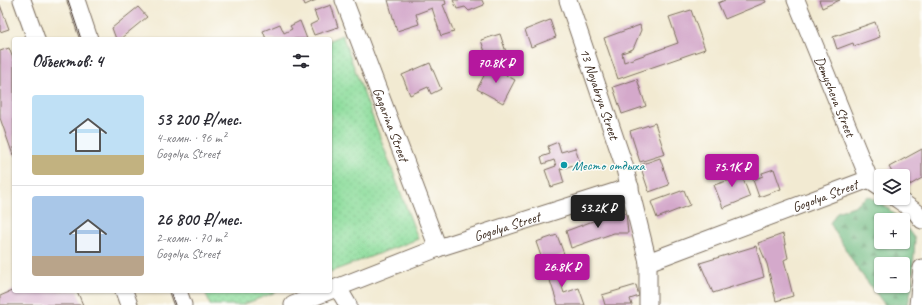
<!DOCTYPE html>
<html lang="ru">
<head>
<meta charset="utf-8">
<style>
	body { margin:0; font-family:Caveat,sans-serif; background:#f2f2f3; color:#2b2b33; height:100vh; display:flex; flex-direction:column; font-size:15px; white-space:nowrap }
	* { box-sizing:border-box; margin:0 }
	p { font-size:13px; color:#7c7c81 }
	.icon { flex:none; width:22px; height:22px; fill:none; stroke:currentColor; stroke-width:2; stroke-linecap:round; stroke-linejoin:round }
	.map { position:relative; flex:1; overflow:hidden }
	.drawer { position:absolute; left:12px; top:37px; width:320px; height:256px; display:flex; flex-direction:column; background:#fff; border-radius:4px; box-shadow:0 1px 3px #0004 }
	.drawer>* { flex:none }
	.buttons { position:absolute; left:874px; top:169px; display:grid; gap:8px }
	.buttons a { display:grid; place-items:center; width:36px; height:36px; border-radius:4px; background:#fff; box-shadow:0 1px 3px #0004; font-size:20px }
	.price { position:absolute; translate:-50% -34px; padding:0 9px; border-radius:4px; background:#b5179e; color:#fff; font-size:13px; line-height:26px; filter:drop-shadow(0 1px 2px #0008) }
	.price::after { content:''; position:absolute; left:50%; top:24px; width:12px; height:9px; margin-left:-6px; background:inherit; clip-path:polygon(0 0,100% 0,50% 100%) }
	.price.active { background:#222; color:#fff }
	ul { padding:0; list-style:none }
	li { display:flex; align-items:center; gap:12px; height:100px; padding:0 20px }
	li+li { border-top:1px solid #e1e1e2 }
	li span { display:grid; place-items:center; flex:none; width:112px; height:80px; border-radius:4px; color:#555 }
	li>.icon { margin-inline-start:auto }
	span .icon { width:48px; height:48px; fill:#fffc; stroke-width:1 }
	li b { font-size:17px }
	h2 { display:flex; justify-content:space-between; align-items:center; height:48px; padding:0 20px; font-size:17px }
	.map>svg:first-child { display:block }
	.green { fill:url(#green-dots); stroke:#64845e }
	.forest { fill:url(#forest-firs); stroke:#567351; fill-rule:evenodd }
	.building { fill:#d4a9cb }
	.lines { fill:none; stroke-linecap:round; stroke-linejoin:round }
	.minor-casing { stroke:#7b6d5d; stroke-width:19 }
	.minor { stroke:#fff; stroke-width:17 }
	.tram { stroke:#3b2a1e; stroke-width:1 }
	.culture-dot { fill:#0f9aa8; stroke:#fdfcf7; stroke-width:1.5 }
	.labels { text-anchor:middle; stroke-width:3; stroke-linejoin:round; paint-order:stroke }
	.street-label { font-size:14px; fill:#3b2a1e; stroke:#fdfcf7 }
	.culture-label { font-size:14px; fill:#0d838f; stroke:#fdfcf7; text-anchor:start }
</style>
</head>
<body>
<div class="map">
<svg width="922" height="305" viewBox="0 0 922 305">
	<defs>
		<pattern id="green-dots" width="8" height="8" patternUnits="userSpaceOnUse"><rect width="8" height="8" fill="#8edd9d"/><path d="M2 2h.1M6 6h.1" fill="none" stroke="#7bbe87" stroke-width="1.8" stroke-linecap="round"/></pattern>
		<pattern id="forest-firs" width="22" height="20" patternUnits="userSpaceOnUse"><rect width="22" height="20" fill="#72bc84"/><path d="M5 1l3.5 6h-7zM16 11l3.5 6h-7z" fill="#5f996b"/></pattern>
	</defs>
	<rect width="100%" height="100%" fill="#fdfcf7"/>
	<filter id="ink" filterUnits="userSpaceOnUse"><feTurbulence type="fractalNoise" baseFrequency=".025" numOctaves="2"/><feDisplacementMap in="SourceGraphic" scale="8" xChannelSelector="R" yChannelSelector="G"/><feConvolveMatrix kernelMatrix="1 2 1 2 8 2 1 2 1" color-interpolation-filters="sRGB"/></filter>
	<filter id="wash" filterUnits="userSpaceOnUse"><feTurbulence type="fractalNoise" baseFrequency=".012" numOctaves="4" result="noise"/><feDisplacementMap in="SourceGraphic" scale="16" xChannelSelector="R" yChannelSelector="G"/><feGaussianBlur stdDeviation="0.9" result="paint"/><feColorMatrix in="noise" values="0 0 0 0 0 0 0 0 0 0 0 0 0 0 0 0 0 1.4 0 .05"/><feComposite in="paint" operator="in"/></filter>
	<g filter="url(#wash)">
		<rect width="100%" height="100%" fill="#f2ead2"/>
		<g class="green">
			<path d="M342 35 418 239 330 272V40Z"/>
			<path d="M205 291H279L242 305H210Z"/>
		</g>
		<path class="forest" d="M868 196 882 203 901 220H881V242H903V223L915 239 912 286 908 305H885L856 267 830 223 837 212 854 206ZM881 264H903V286H881Z"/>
		<g id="blocks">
			<g class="building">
				<path d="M303 0H316L305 5Z"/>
				<path d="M388 0H445L446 4 443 5 454 32 441 36 432 8 416 14 419 24 397 31Z"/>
				<path d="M453 0H482L484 5 469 11 465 7 457 9Z"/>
				<path d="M725 0H765L766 2 725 19 718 3Z"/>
				<path d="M819 0H840L822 8Z"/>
				<path d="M0 5 9 29 0 32Z"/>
				<path d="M331 5 338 27 314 35 310 25 318 21 314 11Z"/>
				<path d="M138 7 147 17 120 39H116L112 28Z"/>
				<path d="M691 10 705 49 618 79 604 38 640 25 641 30 633 49 622 53 624 62 678 43 669 17Z"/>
				<path d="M550 20 556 37 531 47 525 30Z"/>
				<path d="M300 21 307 39H266L263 31 280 24 284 33 292 29 290 26Z"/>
				<path d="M875 22 880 37 854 46 853 43 837 49 833 37Z"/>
				<path d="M500 34 507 55 488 61 481 40Z"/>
				<path d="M9 48 14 61V158L0 118V51Z"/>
				<path d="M430 63 441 89 431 94 428 87 410 95 402 75Z"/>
				<path d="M489 66 515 80 503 103 477 89Z"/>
				<path d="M637 79 646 106 622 114 613 87Z"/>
				<path d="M655 123 665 154 640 162 630 131Z"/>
				<path d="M558 142 561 152 575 148 580 163 560 169 564 183 551 187 545 170 556 166 554 160 543 164 541 157 550 154 548 146Z"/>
				<path d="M922 149V178L903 189V176H894L889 167Z"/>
				<path d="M660 158 669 185 649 192 640 165Z"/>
				<path d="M737 163 750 197 723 208 714 185 730 180 725 168Z"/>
				<path d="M774 169 781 189 759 197 753 180 763 176 762 173Z"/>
				<path d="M684 190 690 205 657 218 651 202Z"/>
				<path d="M620 211 626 214 628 233H614L571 248 566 231Z"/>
				<path d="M783 234 788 258 784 260 793 296 776 301 767 264 758 243Z"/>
				<path d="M557 235 564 254 543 262 536 242Z"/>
				<path d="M756 246 764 277 713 293 700 263Z"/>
				<path d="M553 259 564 293 579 288 585 305H558L544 262Z"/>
				<path d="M636 285 639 296 630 299 632 305H605L602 295Z"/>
				<path d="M14 290 77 291 83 305H0V296Z"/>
			</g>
		</g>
	</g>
	<g filter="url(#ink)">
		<use href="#blocks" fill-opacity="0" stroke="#7b6d5d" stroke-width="1"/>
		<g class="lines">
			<defs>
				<g id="minor">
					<path d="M22 0 36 39"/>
					<path d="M76 0 89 39"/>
					<path id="s1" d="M344 0 438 248"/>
					<path id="s2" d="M568 0 624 165 648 262 869 179"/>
					<path id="s3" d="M796 0 869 179 881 187"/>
					<path d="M896 198 916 212 922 220"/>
					<path d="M338 288 348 305"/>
					<path d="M124 291 129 305"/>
					<path d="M178 291 183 305"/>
					<path id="s4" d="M293 305 438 248 630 187"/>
					<path d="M648 305V262"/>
					<path d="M918 305 922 268"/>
				</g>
			</defs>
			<use href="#minor" class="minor-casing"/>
			<use href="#minor" class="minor"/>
			<g class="tram">
				<path d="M68 0 81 39"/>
				<path d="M170 291 175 305"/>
			</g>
		</g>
	</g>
	<circle class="culture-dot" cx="564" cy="165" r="4"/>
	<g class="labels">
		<g class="street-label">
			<text dy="5" stroke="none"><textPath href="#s2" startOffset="99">13 Noyabrya Street</textPath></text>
			<text dy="5" stroke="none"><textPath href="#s3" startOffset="104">Demysheva Street</textPath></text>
			<text dy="5" stroke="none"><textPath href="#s1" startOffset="133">Gagarina Street</textPath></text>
			<text dy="5" stroke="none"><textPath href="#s2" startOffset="463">Gogolya Street</textPath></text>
			<text dy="5" stroke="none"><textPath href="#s4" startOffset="228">Gogolya Street</textPath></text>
		</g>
		<g class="culture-label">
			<text x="572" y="170">Место отдыха</text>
		</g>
	</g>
</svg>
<div class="buttons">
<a><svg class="icon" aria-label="layers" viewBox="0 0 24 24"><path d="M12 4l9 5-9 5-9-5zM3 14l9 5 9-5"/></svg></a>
<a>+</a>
<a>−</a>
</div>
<b class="price" style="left:496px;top:84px">70.8K ₽</b>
<b class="price" style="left:732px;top:188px">75.1K ₽</b>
<b class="price active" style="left:598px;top:229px">53.2K ₽</b>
<b class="price" style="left:562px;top:288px">26.8K ₽</b>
<section class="drawer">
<h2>Объектов: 4<svg class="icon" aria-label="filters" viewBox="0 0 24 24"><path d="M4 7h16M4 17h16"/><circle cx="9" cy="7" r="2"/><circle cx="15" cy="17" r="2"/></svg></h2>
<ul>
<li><span style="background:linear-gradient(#bfe0f5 75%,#c2b280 0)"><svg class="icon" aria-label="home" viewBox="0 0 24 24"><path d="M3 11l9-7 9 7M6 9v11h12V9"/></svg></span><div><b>53 200 ₽/мес.</b><p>4-комн. · 96 m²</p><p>Gogolya Street</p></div></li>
<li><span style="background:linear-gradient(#a9c7e8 75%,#b9a48a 0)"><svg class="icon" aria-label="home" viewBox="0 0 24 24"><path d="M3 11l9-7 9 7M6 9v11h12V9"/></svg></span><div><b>26 800 ₽/мес.</b><p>2-комн. · 70 m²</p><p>Gogolya Street</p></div></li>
</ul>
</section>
</div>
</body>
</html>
